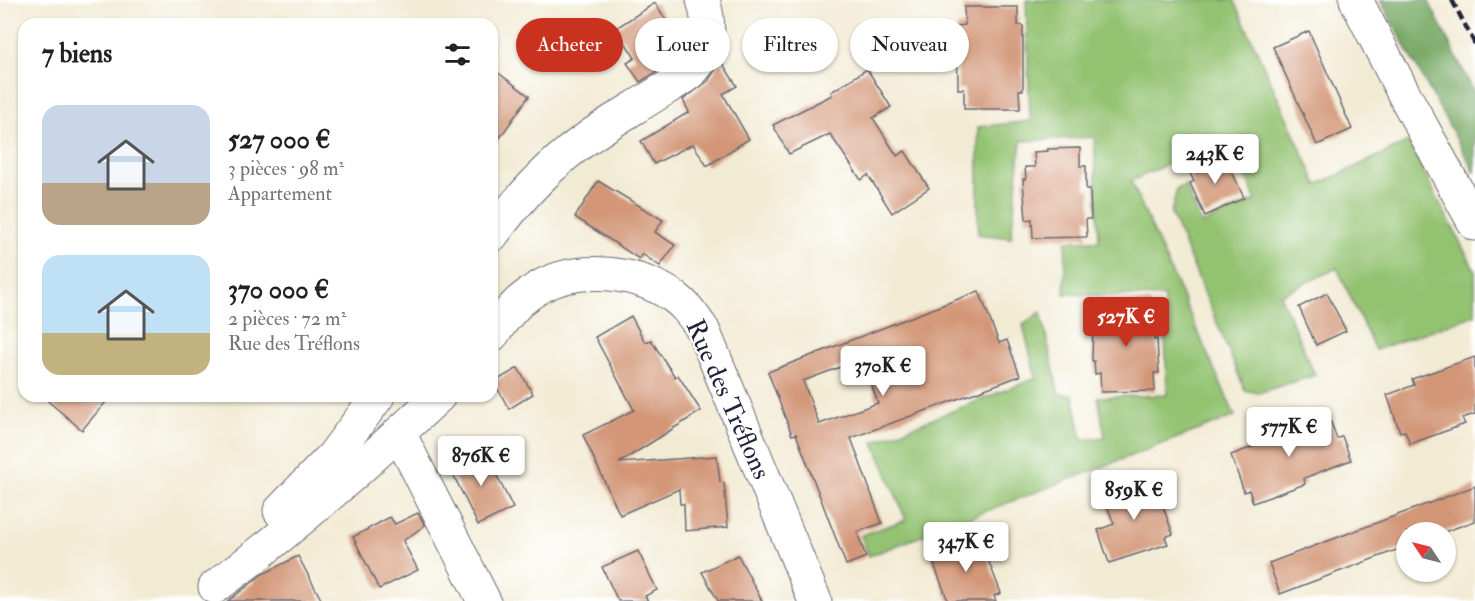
<!DOCTYPE html>
<html lang="fr">
<head>
<meta charset="utf-8">
<style>
	body { margin:0; font-family:"IM FELL Double Pica",serif; background:#f2f2f2; color:#202124; height:100vh; display:flex; flex-direction:column; font-size:22px; white-space:nowrap }
	* { box-sizing:border-box; margin:0 }
	p { font-size:20px; color:#757577 }
	.icon { flex:none; width:33px; height:33px; fill:none; stroke:currentColor; stroke-width:2; stroke-linecap:round; stroke-linejoin:round }
	.map { position:relative; flex:1; overflow:hidden }
	.side { position:absolute; left:18px; top:18px; width:480px; height:384px; display:flex; flex-direction:column; background:#fff; border-radius:18px; box-shadow:0 2px 4px #0004 }
	.side>* { flex:none }
	.guide { position:absolute; left:516px; top:18px; width:570px; height:54px; display:flex; gap:12px }
	.needle { width:39px; rotate:305deg }
	.controls { position:absolute; left:1396px; top:522px; display:grid; gap:12px }
	.controls a { display:grid; place-items:center; width:60px; height:60px; border-radius:50%; background:#fff; box-shadow:0 2px 4px #0004; font-size:30px }
	.price { position:absolute; translate:-50% -51px; padding:0 14px; border-radius:6px; background:#fff; color:#222; font-size:20px; line-height:39px; filter:drop-shadow(0 2px 3px #0008) }
	.price::after { content:''; position:absolute; left:50%; top:36px; width:18px; height:14px; margin-left:-9px; background:inherit; clip-path:polygon(0 0,100% 0,50% 100%) }
	.price.active { background:#c8321e; color:#fff }
	ul { padding:0; list-style:none }
	li { display:flex; align-items:center; gap:18px; height:150px; padding:0 24px }
	li span { display:grid; place-items:center; flex:none; width:168px; height:120px; border-radius:18px; color:#555 }
	li>.icon { margin-inline-start:auto }
	span .icon { width:72px; height:72px; fill:#fffc; stroke-width:1 }
	li b { font-size:26px }
	h2 { display:flex; justify-content:space-between; align-items:center; height:72px; padding:0 24px; font-size:26px }
	.tag { padding:0 21px; border-radius:27px; background:#fff; box-shadow:0 2px 4px #0004; font-size:21px; line-height:54px }
	.tag.active { background:#c8321e; color:#fff }
	.map>svg:first-child { display:block }
	.green { fill:#93c271; stroke:#5a7256; stroke-width:1.5 }
	.forest { fill:#76a863; stroke:#4c654f; stroke-width:1.5 }
	.building { fill:#d39778; fill-rule:evenodd }
	.lines { fill:none; stroke-linecap:round; stroke-linejoin:round }
	.minor-casing { stroke:#6b6871; stroke-width:35 }
	.minor { stroke:#fff; stroke-width:33 }
	.rail { stroke:#22223b; stroke-width:4.5; stroke-dasharray:9 4.5; stroke-linecap:butt }
	.labels { text-anchor:middle; stroke-width:4.5; stroke-linejoin:round; paint-order:stroke }
	.street-label { font-size:26px; fill:#22223b; stroke:#fff }
</style>
</head>
<body>
<div class="map">
<svg width="1475" height="601" viewBox="0 0 1475 601">
	<rect width="100%" height="100%" fill="#fff"/>
	<filter id="ink" filterUnits="userSpaceOnUse"><feTurbulence type="fractalNoise" baseFrequency=".0167" numOctaves="2"/><feDisplacementMap in="SourceGraphic" scale="12" xChannelSelector="R" yChannelSelector="G"/><feConvolveMatrix kernelMatrix="1 2 1 2 8 2 1 2 1" color-interpolation-filters="sRGB"/></filter>
	<filter id="wash" filterUnits="userSpaceOnUse"><feTurbulence type="fractalNoise" baseFrequency=".008" numOctaves="4" result="noise"/><feDisplacementMap in="SourceGraphic" scale="24" xChannelSelector="R" yChannelSelector="G"/><feGaussianBlur stdDeviation="1.35" result="paint"/><feColorMatrix in="noise" values="0 0 0 0 0 0 0 0 0 0 0 0 0 0 0 0 0 1.4 0 .05"/><feComposite in="paint" operator="in"/></filter>
	<g filter="url(#wash)">
		<rect width="100%" height="100%" fill="#f2ebd4"/>
		<path class="green" d="M1026 0H1234L1317 185 1408 142 1475 271V315L1375 350 1337 268 1280 295 1315 375 1258 393 1245 390 1171 213 1177 189 1185 185 1202 224 1256 200 1227 137 1131 181 1235 416 869 556 861 535 906 520 874 442 1036 378 1023 325 1041 312 1059 394 1073 395 1082 440 1105 437 1098 397 1167 395 1164 297 1064 294 1066 241H1099L1094 137 1021 141 1011 238 978 234V127L1030 121Z"/>
		<path class="forest" d="M1380 0H1428L1475 94V173Z"/>
		<g id="blocks">
			<g class="building">
				<path d="M655 3 685 49 673 62 640 82 627 63 635 58 616 28Z"/>
				<path d="M964 7H1018V25L1023 26V90H1019L1020 109H964V89H958L957 26 965 25Z"/>
				<path d="M1309 31 1352 129 1317 145 1273 47Z"/>
				<path d="M721 61 737 86 723 94 749 139 707 166 693 144 654 164 641 141 689 112 683 100 708 81Z"/>
				<path d="M492 68 529 96 492 149Z"/>
				<path d="M867 69 891 107 873 118 897 156 905 151 929 188 892 213 868 175 861 180 830 134 789 154 773 125 832 95 831 92Z"/>
				<path d="M1080 148V166H1086V189H1090L1091 219H1086L1087 237 1033 238 1032 219 1026 220 1025 207 1023 179H1026L1025 167H1035L1034 152 1048 151 1047 149Z"/>
				<path d="M1220 155 1225 165 1228 163 1244 198 1205 216 1190 183 1194 181 1188 170Z"/>
				<path d="M598 181 663 220 655 232 675 245 660 266 642 254 639 259 575 217Z"/>
				<path d="M979 291 999 343 1007 340 1020 376 851 438 882 523 857 532 866 557 846 565 796 434 792 435 768 372ZM862 359 878 403 819 424 803 381Z"/>
				<path d="M1327 293 1346 331 1316 345 1299 307Z"/>
				<path d="M1118 302H1150L1151 319H1154V340L1157 339 1159 373H1154L1155 391 1101 392 1100 373 1095 374 1094 361H1092L1093 321H1103L1102 306 1118 305Z"/>
				<path d="M631 316 645 342 651 340 675 377 678 375 701 411 619 463 717 456 720 482 724 483 728 527 685 531 684 504H680L679 489 620 515 583 435 634 410 595 337Z"/>
				<path d="M1475 357V414L1462 418 1465 424 1410 444 1405 431 1400 432 1387 395 1414 385 1412 379Z"/>
				<path d="M518 368 533 394 509 409 494 382Z"/>
				<path d="M42 396H111L82 430Z"/>
				<path d="M1315 417 1316 421 1329 417 1337 439 1342 436 1351 460 1304 478 1305 484 1253 503 1249 490 1244 492 1231 455 1258 445 1256 439Z"/>
				<path d="M483 448 513 508 478 525 449 466Z"/>
				<path d="M1143 478 1146 485 1154 482 1173 534 1165 537 1168 544 1109 563 1098 530 1114 524 1102 492Z"/>
				<path d="M1475 486V521L1444 532H1407V546L1280 594 1269 563Z"/>
				<path d="M418 513 425 525 403 541 418 570 379 589 353 537 390 517 395 524Z"/>
				<path d="M972 539 975 546 982 544 1001 593 994 596 996 601H948L930 554Z"/>
				<path d="M638 551 657 590 645 596 648 601H618L602 567Z"/>
				<path d="M738 555 762 601H718L702 572Z"/>
				<path d="M298 556 322 601H228L263 574Z"/>
			</g>
		</g>
	</g>
	<g filter="url(#ink)">
		<use href="#blocks" fill-opacity="0" stroke="#6b6871" stroke-width="1.5"/>
		<g class="lines">
			<defs>
				<g id="minor">
					<path d="M1356 0 1405 96 1475 224"/>
					<path d="M492 235C519 198 551 163 589 137 610 122 633 109 655 95 669 86 689 77 699 62 711 45 709 19 703 0"/>
					<path d="M492 335C503 320 513 305 529 294 569 264 632 269 673 296 686 305 694 317 703 330L815 601"/>
					<path d="M399 433 484 601"/>
					<path d="M280 511 333 456 378 396"/>
					<path d="M215 587C294 529 367 463 439 396"/>
				</g>
			</defs>
			<use href="#minor" class="minor-casing"/>
			<use href="#minor" class="minor"/>
			<path class="rail" d="M1452 0 1475 44"/>
		</g>
	</g>
	<g class="labels">
		<g class="street-label">
			<text transform="translate(729 399) rotate(66)" y="9">Rue des Tréflons</text>
		</g>
	</g>
</svg>
<div class="controls">
<a><svg class="needle" viewBox="-14 -14 28 28"><path d="M0-13l5 13h-10z" fill="#e53935"/><path d="M0 13l5-13h-10z" fill="#757577"/></svg></a>
</div>
<b class="price" style="left:1215px;top:185px">243K €</b>
<b class="price active" style="left:1126px;top:348px">527K €</b>
<b class="price" style="left:883px;top:397px">370K €</b>
<b class="price" style="left:1289px;top:458px">577K €</b>
<b class="price" style="left:481px;top:487px">876K €</b>
<b class="price" style="left:1134px;top:521px">859K €</b>
<b class="price" style="left:966px;top:573px">347K €</b>
<div class="guide">
<a class="tag active">Acheter</a>
<a class="tag">Louer</a>
<a class="tag">Filtres</a>
<a class="tag">Nouveau</a>
</div>
<section class="side">
<h2>7 biens<svg class="icon" aria-label="filters" viewBox="0 0 24 24"><path d="M4 7h16M4 17h16"/><circle cx="9" cy="7" r="2"/><circle cx="15" cy="17" r="2"/></svg></h2>
<ul>
<li><span style="background:linear-gradient(#c9d6e8 65%,#b9a48a 0)"><svg class="icon" aria-label="home" viewBox="0 0 24 24"><path d="M3 11l9-7 9 7M6 9v11h12V9"/></svg></span><div><b>527 000 €</b><p>3 pièces · 98 m²</p><p>Appartement</p></div></li>
<li><span style="background:linear-gradient(#bfe0f5 65%,#c2b280 0)"><svg class="icon" aria-label="home" viewBox="0 0 24 24"><path d="M3 11l9-7 9 7M6 9v11h12V9"/></svg></span><div><b>370 000 €</b><p>2 pièces · 72 m²</p><p>Rue des Tréflons</p></div></li>
</ul>
</section>
</div>
</body>
</html>
